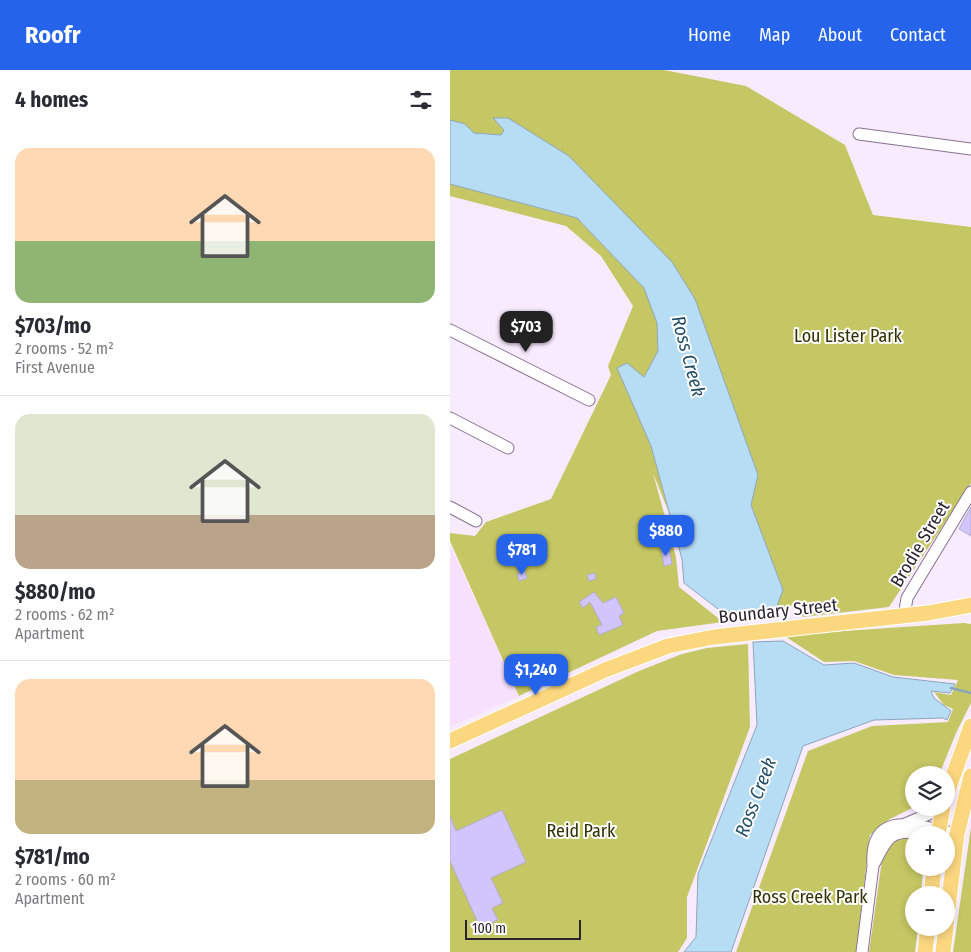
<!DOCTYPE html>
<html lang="en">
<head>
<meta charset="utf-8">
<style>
	body { margin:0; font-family:"Fira Sans Condensed",sans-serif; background:#f7f7f7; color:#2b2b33; height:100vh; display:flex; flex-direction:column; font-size:19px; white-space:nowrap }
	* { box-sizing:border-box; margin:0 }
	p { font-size:16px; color:#7c7c81 }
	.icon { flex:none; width:28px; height:28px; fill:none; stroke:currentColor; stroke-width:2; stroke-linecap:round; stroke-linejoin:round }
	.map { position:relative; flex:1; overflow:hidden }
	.details { display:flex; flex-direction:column; background:#fff; width:450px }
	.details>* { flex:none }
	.fabs { position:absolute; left:455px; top:696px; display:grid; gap:10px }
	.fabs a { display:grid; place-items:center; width:50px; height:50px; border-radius:50%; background:#fff; box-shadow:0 2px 8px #0003; font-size:25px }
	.scale { position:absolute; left:15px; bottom:12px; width:116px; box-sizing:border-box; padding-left:5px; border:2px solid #2b232f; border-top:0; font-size:14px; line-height:18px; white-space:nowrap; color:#2b232f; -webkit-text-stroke:4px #fefefe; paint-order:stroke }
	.price { position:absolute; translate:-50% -42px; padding:0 11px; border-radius:10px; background:#2563eb; color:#fff; font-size:16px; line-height:32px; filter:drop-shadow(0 1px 2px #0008) }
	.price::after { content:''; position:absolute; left:50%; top:30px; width:15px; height:11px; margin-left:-8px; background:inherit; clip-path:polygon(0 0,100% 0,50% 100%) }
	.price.on { background:#222; color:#fff }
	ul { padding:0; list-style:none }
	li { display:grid; align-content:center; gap:10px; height:265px; padding:0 15px }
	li+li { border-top:1px solid #e1e1e2 }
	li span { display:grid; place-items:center; height:155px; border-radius:15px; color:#555 }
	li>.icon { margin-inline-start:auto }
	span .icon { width:90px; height:90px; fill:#fffc; stroke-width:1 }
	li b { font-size:21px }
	h2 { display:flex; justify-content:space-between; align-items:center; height:60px; padding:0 15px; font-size:21px }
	header { display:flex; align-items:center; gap:30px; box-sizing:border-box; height:70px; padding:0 25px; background:#2563eb; color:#fff }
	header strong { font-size:24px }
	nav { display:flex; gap:28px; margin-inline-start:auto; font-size:18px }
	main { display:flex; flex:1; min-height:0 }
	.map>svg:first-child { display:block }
	.built { fill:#f6e0fe }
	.green { fill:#c5c764 }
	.water { fill:#b7ddf4; stroke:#8da5b9 }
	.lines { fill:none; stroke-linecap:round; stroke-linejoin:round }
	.stream { stroke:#8da5b9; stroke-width:2.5 }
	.building { fill:#d1c5fc; stroke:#b3accd }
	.minor-casing { stroke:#87738f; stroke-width:13 }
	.major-casing { stroke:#fff; stroke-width:17 }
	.minor { stroke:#fff; stroke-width:11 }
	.major { stroke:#fbd77f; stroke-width:15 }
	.labels { text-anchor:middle; stroke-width:4; stroke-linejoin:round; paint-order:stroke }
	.park-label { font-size:18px; fill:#313203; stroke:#fefefe }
	.street-label { font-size:18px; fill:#2b232f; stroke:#fefefe }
	.water-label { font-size:19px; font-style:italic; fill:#224e67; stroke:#fefefe }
</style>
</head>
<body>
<header>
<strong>Roofr</strong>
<nav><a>Home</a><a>Map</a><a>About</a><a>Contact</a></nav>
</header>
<main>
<section class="details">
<h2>4 homes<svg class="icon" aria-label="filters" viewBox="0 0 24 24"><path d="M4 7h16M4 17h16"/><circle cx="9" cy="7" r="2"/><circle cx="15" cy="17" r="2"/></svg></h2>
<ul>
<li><span style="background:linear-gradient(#ffd9b3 60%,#8fb573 0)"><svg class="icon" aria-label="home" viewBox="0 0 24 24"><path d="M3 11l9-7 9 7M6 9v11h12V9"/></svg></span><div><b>$703/mo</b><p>2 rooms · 52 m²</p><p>First Avenue</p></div></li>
<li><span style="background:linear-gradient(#dfe7d0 65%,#b9a48a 0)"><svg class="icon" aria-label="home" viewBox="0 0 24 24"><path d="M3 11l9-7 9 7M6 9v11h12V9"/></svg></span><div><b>$880/mo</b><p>2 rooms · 62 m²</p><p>Apartment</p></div></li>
<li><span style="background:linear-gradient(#ffd9b3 65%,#c2b280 0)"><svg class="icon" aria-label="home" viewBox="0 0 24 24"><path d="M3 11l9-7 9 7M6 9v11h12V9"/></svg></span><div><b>$781/mo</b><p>2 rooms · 60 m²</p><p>Apartment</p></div></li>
</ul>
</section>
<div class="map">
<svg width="521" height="882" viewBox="0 0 521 882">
	<rect width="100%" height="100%" fill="#f9ebfe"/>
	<path class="built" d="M0 475 69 626 0 657Z"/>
	<g class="green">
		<path d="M0 0H214L296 16 395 75 423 145 521 157V413L439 537 353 547 347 530 345 534 325 541 333 520 301 435 308 405 245 229 222 192 55 60 51 65 24 63 15 54 0 50Z"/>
		<path d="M0 114 127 148 194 218 207 253 208 282 194 307 167 298 201 376 219 443 203 403 226 487 229 517 273 552 207 561 69 626 0 471V463L25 466 36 452 101 429 161 305 158 296 183 236 151 186 116 156 0 126Z"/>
		<path d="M514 553 521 554V633L506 663 489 705H464V737L440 749 420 765 406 882H286L358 681 422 656 498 652 503 639 494 635 484 622 501 625 508 610 444 605 404 591 374 592 333 565Z"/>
		<path d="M298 574 300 657 237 827V868L228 882H0V689L189 601 232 584 257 578Z"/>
		<path d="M521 757V882H503Z"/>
		<path d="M456 768 464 773V798H472L473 800 471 825H464V858H468L465 882H419L432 790C437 778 443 770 456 768Z"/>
	</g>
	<g class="water">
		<path d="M43 48H58L119 86 222 192 245 229 308 405 301 435 333 520 325 541 313 543 272 542 234 513 232 489 201 376 167 298 177 293 194 307 208 281 207 253 194 218 127 148 0 114V50L15 54 24 63 51 65 54 60Z"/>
		<path d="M333 571 374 595 404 593 443 607 505 614 500 623 481 621 484 628 501 641 497 650 493 648 424 650 353 676 281 882H234L246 867 248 804 307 655 303 572Z"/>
	</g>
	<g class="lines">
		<path class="stream" d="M501 618 521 623"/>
	</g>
	<g class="building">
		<path d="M521 437V466L509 459Z"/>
		<path d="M219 477 222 494 214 496 211 479Z"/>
		<path d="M75 501 77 508 69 511 67 504Z"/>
		<path d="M145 503 146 509 139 511 137 505Z"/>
		<path d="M144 522 153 533 166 527 174 543 169 546 173 555 149 565 146 557 152 555 140 532 133 538 129 532Z"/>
		<path d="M52 740 76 792 41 808 53 833 42 838 48 850 36 855 38 860 28 865 24 854 28 853 0 791V746L6 761Z"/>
	</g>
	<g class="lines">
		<defs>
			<g id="minor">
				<path d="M409 64 521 79"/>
				<path d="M0 260 139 330"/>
				<path d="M0 348 58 378"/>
				<path d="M0 437 26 451"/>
				<path d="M454 546 457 528 521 422"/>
				<path d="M455 754 493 738"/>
				<path d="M425 792C436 770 440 759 468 763"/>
				<path d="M412 882 423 796C419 736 470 757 507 764"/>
			</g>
			<g id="major">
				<path d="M0 671 155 600 218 576 264 567 478 543 521 535"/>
				<path d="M496 726 521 656"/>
				<path d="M488 765 493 738"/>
				<path d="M481 825 484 798"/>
				<path d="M496 854 507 764 521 706"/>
				<path d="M475 882 478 858"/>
				<path d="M493 882 496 858"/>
			</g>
		</defs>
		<use href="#minor" class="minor-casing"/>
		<use href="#major" class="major-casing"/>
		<use href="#minor" class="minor"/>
		<use href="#major" class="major"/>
	</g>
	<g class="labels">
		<g class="park-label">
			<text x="398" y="272">Lou Lister Park</text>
			<text x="131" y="767">Reid Park</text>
			<text x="360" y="833">Ross Creek Park</text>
		</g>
		<g class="street-label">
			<text transform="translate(470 474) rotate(-59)" y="6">Brodie Street</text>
			<text transform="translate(328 541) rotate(-6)" y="6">Boundary Street</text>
		</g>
		<g class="water-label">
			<text transform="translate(239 286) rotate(75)" y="7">Ross Creek</text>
			<text transform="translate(305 727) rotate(-69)" y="7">Ross Creek</text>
		</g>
	</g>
</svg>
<div class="fabs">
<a><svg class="icon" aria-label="layers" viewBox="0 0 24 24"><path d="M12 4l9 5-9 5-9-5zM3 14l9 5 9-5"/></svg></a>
<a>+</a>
<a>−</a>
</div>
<div class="scale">100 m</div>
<b class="price on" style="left:76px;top:283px">$703</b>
<b class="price" style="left:216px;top:487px">$880</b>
<b class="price" style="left:72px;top:506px">$781</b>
<b class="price" style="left:86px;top:626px">$1,240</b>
</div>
</main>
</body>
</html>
